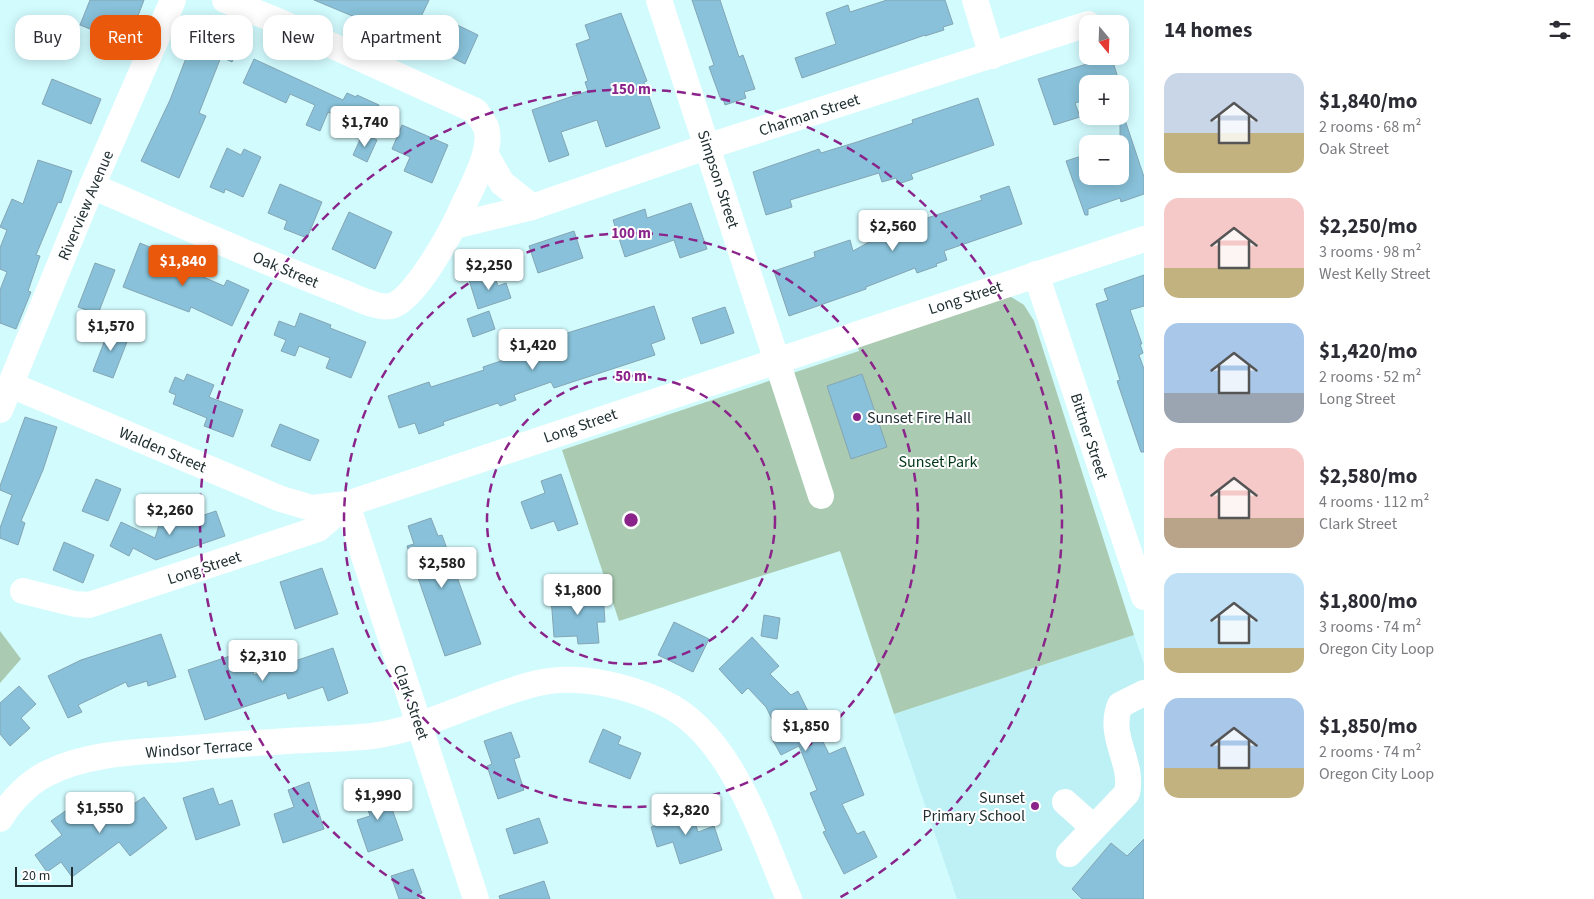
<!DOCTYPE html>
<html lang="en">
<head>
<meta charset="utf-8">
<style>
	body { margin:0; font-family:"Source Sans 3",sans-serif; background:#f7f7f7; color:#2b2b33; height:100vh; display:flex; flex-direction:column; font-size:19px; white-space:nowrap }
	* { box-sizing:border-box; margin:0 }
	p { font-size:16px; color:#7c7c81 }
	.icon { flex:none; width:28px; height:28px; fill:none; stroke:currentColor; stroke-width:2; stroke-linecap:round; stroke-linejoin:round }
	.map { position:relative; flex:1; overflow:hidden }
	.side { display:flex; flex-direction:column; background:#fff; width:450px }
	.side>* { flex:none }
	.hud { position:absolute; left:15px; top:15px; width:475px; height:45px; display:flex; gap:10px }
	.needle { width:32px; rotate:161deg }
	.buttons { position:absolute; left:1079px; top:15px; display:grid; gap:10px }
	.buttons a { display:grid; place-items:center; width:50px; height:50px; border-radius:10px; background:#fff; box-shadow:0 2px 12px #0003; font-size:25px }
	.scale { position:absolute; left:15px; bottom:12px; width:58px; box-sizing:border-box; padding-left:5px; border:2px solid #202f31; border-top:0; font-size:14px; line-height:18px; white-space:nowrap; color:#202f31; -webkit-text-stroke:4px #fff; paint-order:stroke }
	.price { position:absolute; translate:-50% -42px; padding:0 11px; border-radius:5px; background:#fff; color:#222; font-size:16px; line-height:32px; filter:drop-shadow(0 1px 2px #0008) }
	.price::after { content:''; position:absolute; left:50%; top:30px; width:15px; height:11px; margin-left:-8px; background:inherit; clip-path:polygon(0 0,100% 0,50% 100%) }
	.price.on { background:#ea580c; color:#fff }
	ul { padding:0; list-style:none }
	li { display:flex; align-items:center; gap:15px; height:125px; padding:0 20px }
	li span { display:grid; place-items:center; flex:none; width:140px; height:100px; border-radius:15px; color:#555 }
	li>.icon { margin-inline-start:auto }
	span .icon { width:60px; height:60px; fill:#fffc; stroke-width:1 }
	li b { font-size:21px }
	h2 { display:flex; justify-content:space-between; align-items:center; height:60px; padding:0 20px; font-size:21px }
	.pill { padding:0 18px; border-radius:15px; background:#fff; box-shadow:0 2px 12px #0003; font-size:18px; line-height:45px }
	.pill.on { background:#ea580c; color:#fff }
	main { display:flex; flex:1; min-height:0 }
	.map>svg:first-child { display:block }
	.built { fill:#bef1f5 }
	.green { fill:#aacbb1 }
	.building { fill:#88c1d9; stroke:#84a5b4 }
	.lines { fill:none; stroke-linecap:round; stroke-linejoin:round }
	.minor { stroke:#fff; stroke-width:26 }
	.ring { fill:none; stroke:#8a248a; stroke-width:2.5; stroke-dasharray:9 6 }
	.poi-dot { fill:#8a248a; stroke:#fff; stroke-width:2 }
	.labels { text-anchor:middle; stroke-width:4; stroke-linejoin:round; paint-order:stroke }
	.street-label { font-size:16px; fill:#202f31; stroke:#fff }
	.poi-label { font-size:16px; fill:#202f31; stroke:#fff; text-anchor:start }
	.park-label { font-size:16px; fill:#003616; stroke:#fff }
	.centre { fill:#8a248a; stroke:#fff; stroke-width:2.5 }
	.ring-label { font-size:15px; text-anchor:middle; font-weight:bold; fill:#8a248a; stroke:#fff; stroke-width:4; stroke-linejoin:round; paint-order:stroke }
</style>
</head>
<body>
<main>
<div class="map">
<svg width="1144" height="899" viewBox="0 0 1144 899">
	<rect width="100%" height="100%" fill="#d2fbfe"/>
	<path class="built" d="M1134 635 1144 664V899H957L894 714Z"/>
	<g class="green">
		<path d="M1008 295 1024 305 1034 321 1134 635 894 714 840 551 619 621 562 450 859 351 857 344Z"/>
		<path d="M0 631 21 659 0 683Z"/>
	</g>
	<g class="building">
		<path d="M90 0H144L131 34 118 30 115 39 80 25Z"/>
		<path d="M314 0H429L410 40Z"/>
		<path d="M692 0H720L739 57 743 55 755 89 744 92 746 98 725 105 723 99 721 100 709 67 714 65Z"/>
		<path d="M887 0H945L953 24 943 27 944 30 925 36V35L802 78 795 58 836 44 826 13 848 5 850 12Z"/>
		<path d="M621 13 647 81 644 82 660 128 606 147 597 120 561 132 569 155 549 162 532 110 588 91 585 82 588 81 576 44 590 39 585 25Z"/>
		<path d="M447 20 478 35 465 64 435 49Z"/>
		<path d="M199 24 241 41 232 62 221 57 199 113 206 116 179 178 141 161 170 100Z"/>
		<path d="M254 59 343 100 347 93 356 97 357 95 379 105 367 131 328 112 320 131 306 125 315 105 290 94 286 103 243 83Z"/>
		<path d="M1103 59 1104 62 1112 59 1120 84H1088V99L1075 103 1080 117 1054 125 1038 79Z"/>
		<path d="M52 79 101 99 91 124 42 104Z"/>
		<path d="M978 98 994 145 911 174 913 179 898 184 896 178 882 182 879 173 790 200 792 207 766 215 753 172 819 149 821 153 857 142 913 123 912 120Z"/>
		<path d="M1123 114 1144 177V194L1121 202 1120 198 1088 209V215H1085L1066 161 1088 154V176H1120V115Z"/>
		<path d="M402 125 448 145 432 183 404 171 410 157 392 149Z"/>
		<path d="M363 133 377 140 367 162 353 155Z"/>
		<path d="M227 148 241 155 244 149 261 157 243 197 225 189 224 193 210 187Z"/>
		<path d="M38 160 72 171 61 203 58 202 36 255 40 256 28 291 31 292 16 329 0 323V290L7 272 0 269V248L7 230 0 227 12 199 23 204Z"/>
		<path d="M280 184 322 202 307 238 284 229 287 221 268 213Z"/>
		<path d="M1009 186 1022 224 944 251 947 260 936 264 937 266 917 273 915 268 866 287V289L789 316 774 271 815 257 814 252 850 240 853 251 880 236 879 231 919 217 921 220 982 200 980 196Z"/>
		<path d="M691 203 707 249 680 258 674 240 625 257 613 220 645 209 647 218Z"/>
		<path d="M349 212 392 232 375 269 332 249Z"/>
		<path d="M574 231 583 258 538 273 529 246Z"/>
		<path d="M140 243 159 251 157 257 224 286 227 280 249 290 232 326 191 307 189 312 123 287Z"/>
		<path d="M95 263 115 270 98 314 78 307Z"/>
		<path d="M493 272 498 286 506 283 511 298 478 309 469 280Z"/>
		<path d="M1144 275V306L1130 310 1142 344H1140L1143 353 1139 355 1144 369V452H1141L1117 381 1120 380 1096 304 1108 300 1104 289Z"/>
		<path d="M654 306 665 339 651 344 655 355 554 388 551 382 514 395 516 400 500 406 498 403 443 422 444 425 419 434 415 423 399 428 388 396 429 382 431 387 484 370 483 367 566 339 564 334Z"/>
		<path d="M725 307 734 333 701 344 692 318Z"/>
		<path d="M489 311 495 329 473 337 467 319Z"/>
		<path d="M300 313 331 325 330 328 366 342 351 378 326 368 330 358 299 346 295 356 281 351 286 340 274 335 279 321 295 327Z"/>
		<path d="M110 327 130 334 113 378 93 371Z"/>
		<path d="M187 374 214 385 209 397 243 410 233 437 204 426 207 418 173 404 176 395 169 392 175 377 184 381Z"/>
		<path d="M862 374 887 447 851 459 827 386Z"/>
		<path d="M25 417 57 427 43 470 21 521 25 523 18 545 0 538V528L12 495 0 490V486Z"/>
		<path d="M280 424 319 440 310 461 271 446Z"/>
		<path d="M561 474 578 524 558 531 554 521 531 529 521 502 545 493 541 481Z"/>
		<path d="M96 479 121 489 108 521 82 511Z"/>
		<path d="M216 511 225 536 156 560 133 548 129 556 110 546 121 522 155 538 159 525 196 513 198 517Z"/>
		<path d="M431 518 438 536 442 535 481 644 445 656 407 546 414 544 408 526Z"/>
		<path d="M64 542 94 555 83 583 53 570Z"/>
		<path d="M322 568 338 614 295 629 280 582Z"/>
		<path d="M579 587 580 595 603 594 605 622H597L599 643 578 644 577 636 554 637 551 597 565 596 564 588Z"/>
		<path d="M764 615 780 618 777 639 761 636Z"/>
		<path d="M674 622 709 639 693 672 658 655Z"/>
		<path d="M161 634 176 677 148 686 147 681 128 687 126 682 78 705 82 712 68 718 48 676 81 660Z"/>
		<path d="M752 637 779 666 770 674 791 695 798 691 829 754 845 747 864 795 842 804 857 834 864 831 877 857 844 874 823 832 826 831 810 793 817 790 799 746 781 755 771 737 779 733 766 707 748 688 742 694 719 669Z"/>
		<path d="M333 648 348 693 328 701 323 687 288 699 286 693 205 720 188 670 245 651 254 675Z"/>
		<path d="M19 686 36 704 21 718 30 728 10 746 0 734V703Z"/>
		<path d="M603 729 621 737 618 744 641 753 630 779 589 762Z"/>
		<path d="M511 732 520 757 514 759 524 790 498 799 487 766 492 764 484 741Z"/>
		<path d="M309 782 324 829 283 843 274 814 294 807 288 790Z"/>
		<path d="M380 783 388 810 392 809 403 840 368 852 357 820 370 816 361 789Z"/>
		<path d="M213 788 219 805 232 800 240 825 196 840 183 798Z"/>
		<path d="M114 795 121 804 128 799 132 805 144 797 167 828 130 856 119 842 72 877 61 862 47 872 35 855 62 835 51 821 71 807 81 819 100 805 104 810 102 804Z"/>
		<path d="M686 806 689 814 692 813 698 832 714 826 722 850 680 864 673 842 657 847 651 827 670 821 667 812Z"/>
		<path d="M539 818 548 843 514 854 506 829Z"/>
		<path d="M1144 839V899H1082L1072 889 1111 843 1127 856Z"/>
		<path d="M413 869 422 893 417 895 419 899H399L391 876Z"/>
		<path d="M544 881 550 899H500L499 896Z"/>
	</g>
	<g class="lines">
		<g class="minor">
			<path d="M659 0 821 496"/>
			<path d="M975 0 992 56"/>
			<path d="M486 155 502 183 532 207"/>
			<path d="M92 186C173 221 254 258 337 290 352 295 375 309 391 306 414 301 450 234 460 213 469 191 494 151 486 127 483 122 479 116 476 111L278 21 225 0"/>
			<path d="M454 226 532 207 709 146 1088 24"/>
			<path d="M1036 274 1144 597"/>
			<path d="M11 385 281 499 312 508 347 504"/>
			<path d="M0 410 92 186 173 0"/>
			<path d="M347 504 476 899"/>
			<path d="M23 591 75 604 89 605 318 529 347 504 1144 239"/>
			<path d="M1065 802 1093 827"/>
			<path d="M0 819C10 802 28 783 46 774 86 753 136 752 180 749 216 746 252 743 288 741 316 739 344 739 372 736 430 728 482 696 538 683 578 674 625 685 662 702 731 733 761 834 789 899"/>
			<path d="M1069 854 1127 793C1134 762 1107 737 1120 705L1144 693"/>
		</g>
	</g>
	<g class="ring">
		<circle cx="631" cy="520" r="144"/>
		<circle cx="631" cy="520" r="287"/>
		<path d="M425 899A431 431 0 1 1 837 899"/>
	</g>
	<g class="poi-dot">
		<circle cx="857" cy="417" r="5"/>
		<circle cx="1035" cy="806" r="5"/>
	</g>
	<g class="labels">
		<g class="street-label">
			<text transform="translate(809 114) rotate(-18)" y="6">Charman Street</text>
			<text transform="translate(719 179) rotate(72)" y="6">Simpson Street</text>
			<text transform="translate(85 205) rotate(-67)" y="6">Riverview Avenue</text>
			<text transform="translate(286 269) rotate(23)" y="6">Oak Street</text>
			<text transform="translate(965 297) rotate(-18)" y="6">Long Street</text>
			<text transform="translate(580 425) rotate(-19)" y="6">Long Street</text>
			<text transform="translate(1090 436) rotate(72)" y="6">Bittner Street</text>
			<text transform="translate(163 449) rotate(23)" y="6">Walden Street</text>
			<text transform="translate(204 567) rotate(-18)" y="6">Long Street</text>
			<text transform="translate(412 702) rotate(71)" y="6">Clark Street</text>
			<text transform="translate(199 748) rotate(-4)" y="6">Windsor Terrace</text>
		</g>
		<g class="poi-label">
			<text x="867" y="423">Sunset Fire Hall</text>
			<text x="1025" y="803" text-anchor="end">Sunset<tspan x="1025" dy="18">Primary School</tspan></text>
		</g>
		<g class="park-label">
			<text x="938" y="467">Sunset Park</text>
		</g>
	</g>
	<circle cx="631" cy="520" r="8" class="centre"/>
	<g class="ring-label">
		<text x="631" y="94">150 m</text>
		<text x="631" y="238">100 m</text>
		<text x="631" y="381">50 m</text>
	</g>
</svg>
<div class="buttons">
<a><svg class="needle" viewBox="-14 -14 28 28"><path d="M0-13l5 13h-10z" fill="#e53935"/><path d="M0 13l5-13h-10z" fill="#7c7c81"/></svg></a>
<a>+</a>
<a>−</a>
</div>
<div class="scale">20 m</div>
<b class="price" style="left:365px;top:148px">$1,740</b>
<b class="price" style="left:893px;top:252px">$2,560</b>
<b class="price on" style="left:183px;top:287px">$1,840</b>
<b class="price" style="left:489px;top:291px">$2,250</b>
<b class="price" style="left:111px;top:352px">$1,570</b>
<b class="price" style="left:533px;top:371px">$1,420</b>
<b class="price" style="left:170px;top:536px">$2,260</b>
<b class="price" style="left:442px;top:589px">$2,580</b>
<b class="price" style="left:578px;top:616px">$1,800</b>
<b class="price" style="left:263px;top:682px">$2,310</b>
<b class="price" style="left:806px;top:752px">$1,850</b>
<b class="price" style="left:378px;top:821px">$1,990</b>
<b class="price" style="left:100px;top:834px">$1,550</b>
<b class="price" style="left:686px;top:836px">$2,820</b>
<div class="hud">
<a class="pill">Buy</a>
<a class="pill on">Rent</a>
<a class="pill">Filters</a>
<a class="pill">New</a>
<a class="pill">Apartment</a>
</div>
</div>
<section class="side">
<h2>14 homes<svg class="icon" aria-label="filters" viewBox="0 0 24 24"><path d="M4 7h16M4 17h16"/><circle cx="9" cy="7" r="2"/><circle cx="15" cy="17" r="2"/></svg></h2>
<ul>
<li><span style="background:linear-gradient(#c9d6e8 60%,#c2b280 0)"><svg class="icon" aria-label="home" viewBox="0 0 24 24"><path d="M3 11l9-7 9 7M6 9v11h12V9"/></svg></span><div><b>$1,840/mo</b><p>2 rooms · 68 m²</p><p>Oak Street</p></div></li>
<li><span style="background:linear-gradient(#f6c9c9 70%,#c2b280 0)"><svg class="icon" aria-label="home" viewBox="0 0 24 24"><path d="M3 11l9-7 9 7M6 9v11h12V9"/></svg></span><div><b>$2,250/mo</b><p>3 rooms · 98 m²</p><p>West Kelly Street</p></div></li>
<li><span style="background:linear-gradient(#a9c7e8 70%,#9aa5b1 0)"><svg class="icon" aria-label="home" viewBox="0 0 24 24"><path d="M3 11l9-7 9 7M6 9v11h12V9"/></svg></span><div><b>$1,420/mo</b><p>2 rooms · 52 m²</p><p>Long Street</p></div></li>
<li><span style="background:linear-gradient(#f6c9c9 70%,#b9a48a 0)"><svg class="icon" aria-label="home" viewBox="0 0 24 24"><path d="M3 11l9-7 9 7M6 9v11h12V9"/></svg></span><div><b>$2,580/mo</b><p>4 rooms · 112 m²</p><p>Clark Street</p></div></li>
<li><span style="background:linear-gradient(#bfe0f5 75%,#c2b280 0)"><svg class="icon" aria-label="home" viewBox="0 0 24 24"><path d="M3 11l9-7 9 7M6 9v11h12V9"/></svg></span><div><b>$1,800/mo</b><p>3 rooms · 74 m²</p><p>Oregon City Loop</p></div></li>
<li><span style="background:linear-gradient(#a9c7e8 70%,#c2b280 0)"><svg class="icon" aria-label="home" viewBox="0 0 24 24"><path d="M3 11l9-7 9 7M6 9v11h12V9"/></svg></span><div><b>$1,850/mo</b><p>2 rooms · 74 m²</p><p>Oregon City Loop</p></div></li>
</ul>
</section>
</main>
</body>
</html>
